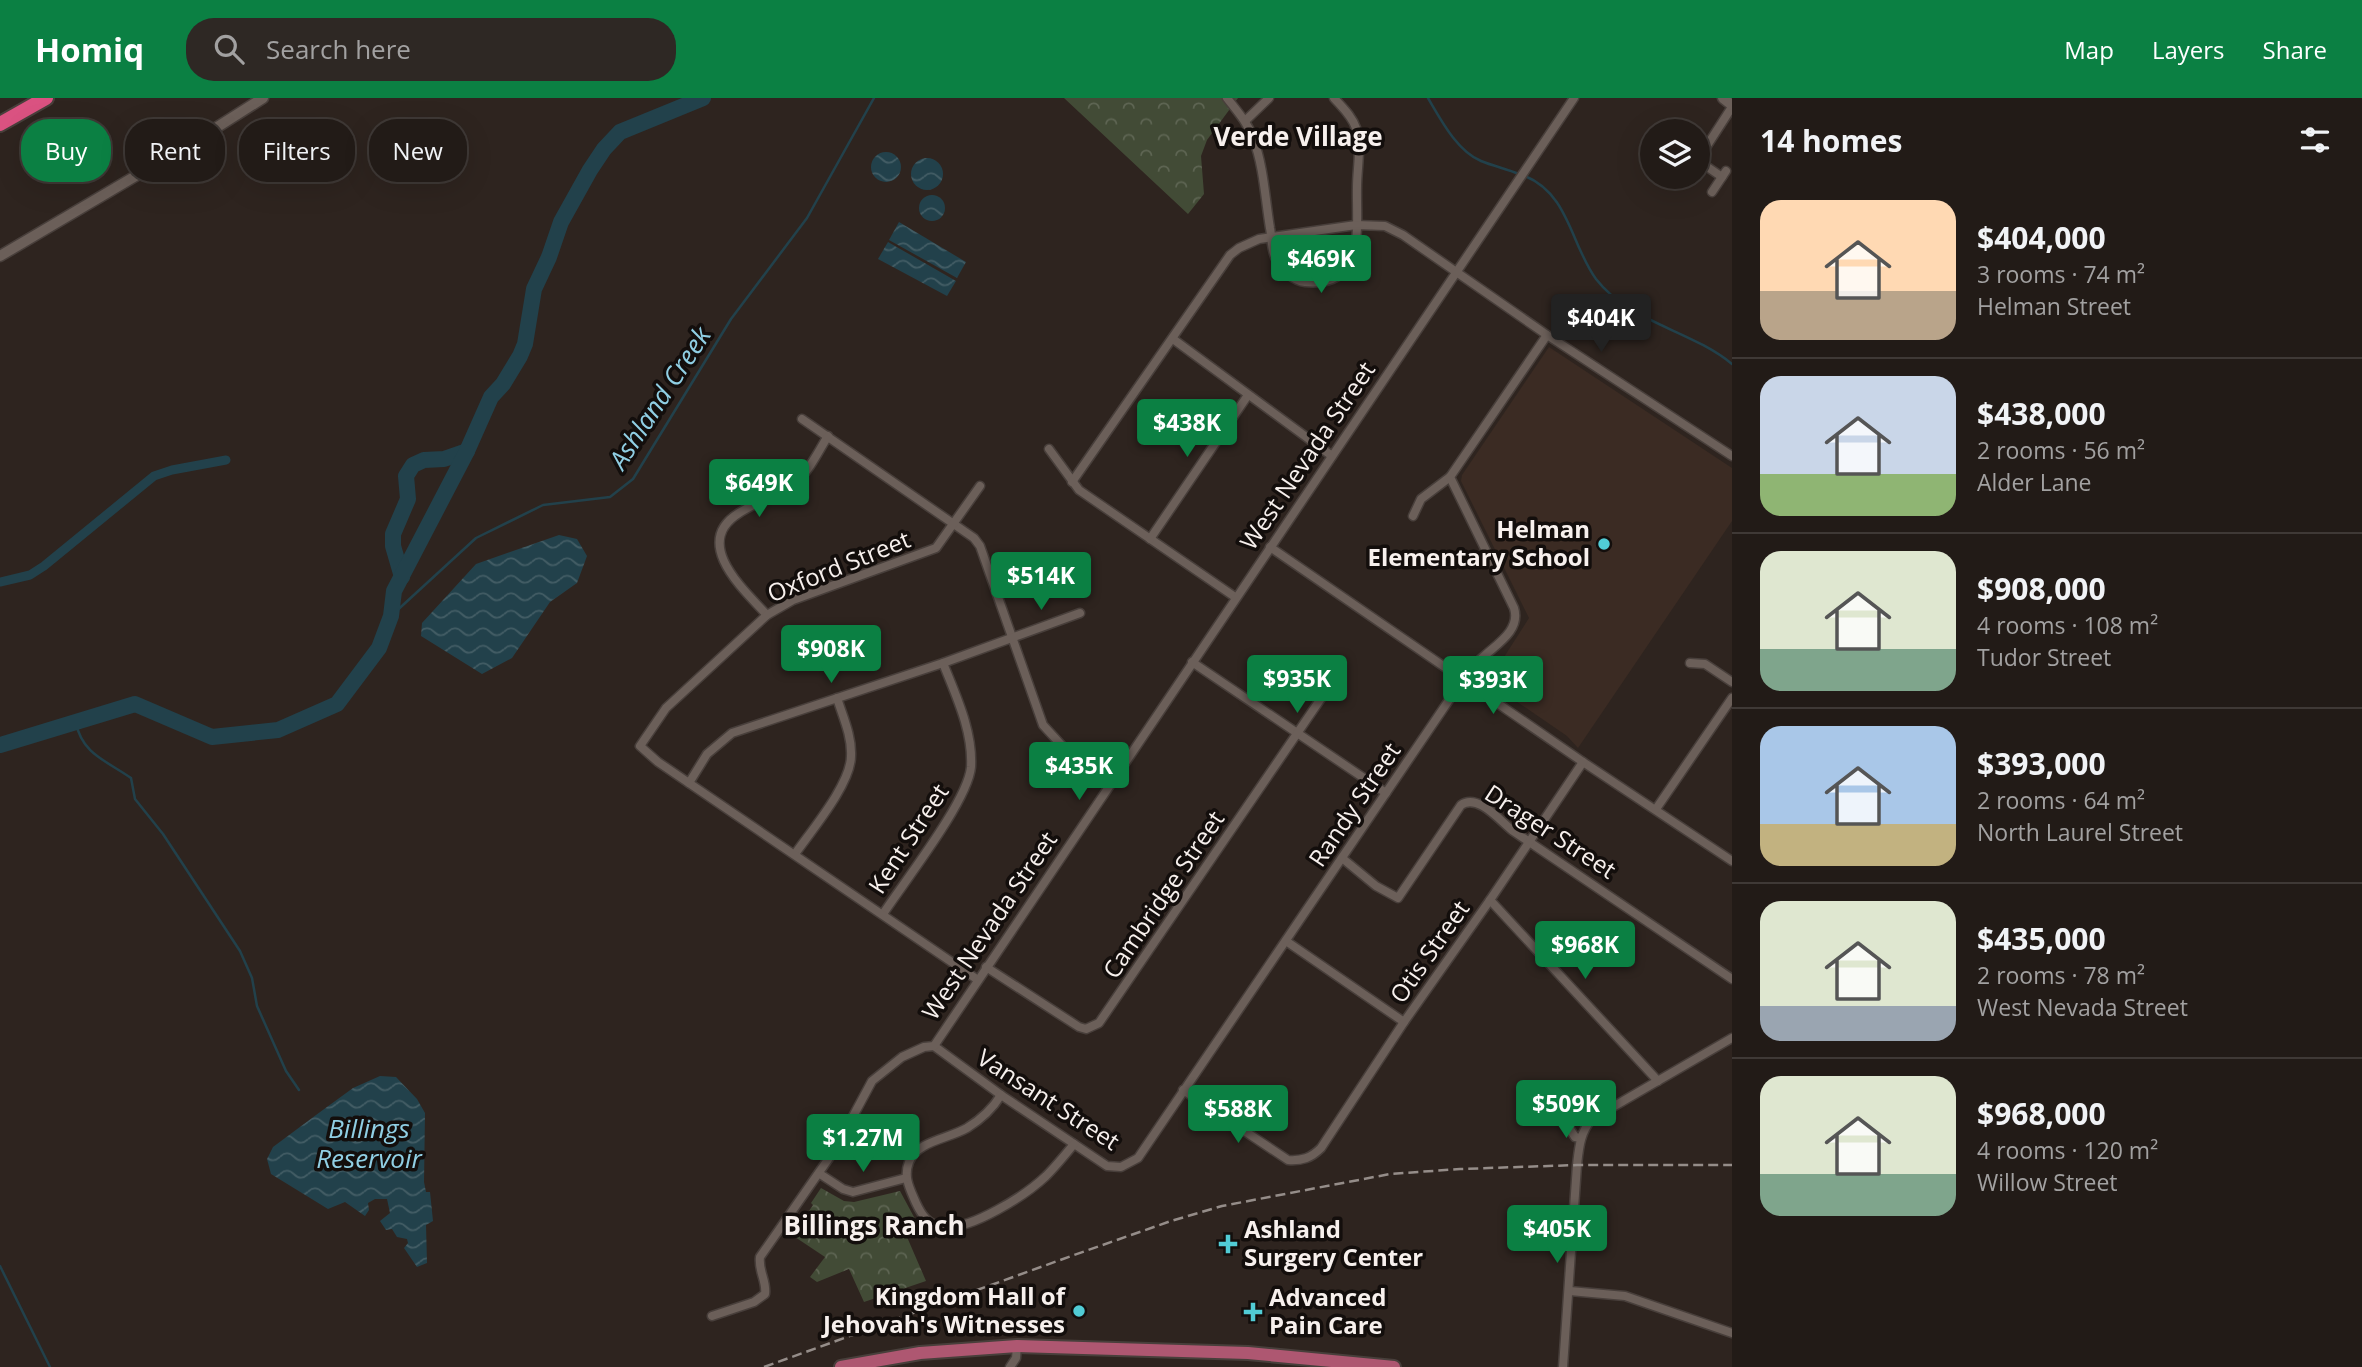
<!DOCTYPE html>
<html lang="en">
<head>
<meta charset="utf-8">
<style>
	body { margin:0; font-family:"Open Sans",sans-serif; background:#2e2824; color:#f1f3f6; height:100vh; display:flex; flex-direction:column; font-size:26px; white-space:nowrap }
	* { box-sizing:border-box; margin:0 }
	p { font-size:23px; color:#a2a1a1 }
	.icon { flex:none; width:38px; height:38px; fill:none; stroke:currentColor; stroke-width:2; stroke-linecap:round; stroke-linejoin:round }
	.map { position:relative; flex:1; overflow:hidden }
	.drawer { display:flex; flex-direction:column; background:#221b17; width:630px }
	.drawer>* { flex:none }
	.banner { position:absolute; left:21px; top:21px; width:665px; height:63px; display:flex; gap:14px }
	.fabs { position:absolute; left:1640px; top:21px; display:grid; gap:14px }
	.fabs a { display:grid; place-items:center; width:70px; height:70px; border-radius:50%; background:#221b17; box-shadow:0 7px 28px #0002,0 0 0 2px #3f3936; font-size:35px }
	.price { position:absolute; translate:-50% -60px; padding:0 16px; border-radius:7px; background:#0b8043; color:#fff; font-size:23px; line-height:46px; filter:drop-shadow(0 2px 4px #0008) }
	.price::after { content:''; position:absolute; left:50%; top:42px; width:21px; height:16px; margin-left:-10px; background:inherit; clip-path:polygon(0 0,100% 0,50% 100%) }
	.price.current { background:#222; color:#fff }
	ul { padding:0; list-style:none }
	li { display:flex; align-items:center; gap:21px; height:175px; padding:0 28px }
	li+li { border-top:2px solid #3f3936 }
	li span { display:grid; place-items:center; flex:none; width:196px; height:140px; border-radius:21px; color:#555 }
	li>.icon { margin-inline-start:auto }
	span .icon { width:84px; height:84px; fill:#fffc; stroke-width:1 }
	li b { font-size:30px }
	h2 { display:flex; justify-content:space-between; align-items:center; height:84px; padding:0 28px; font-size:30px }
	.tag { padding:0 24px; border-radius:28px; background:#221b17; box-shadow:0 7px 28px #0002,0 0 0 2px #3f3936; font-size:24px; line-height:63px }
	.tag.current { background:#0b8043; color:#fff }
	header { display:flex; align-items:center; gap:42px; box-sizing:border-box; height:98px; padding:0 35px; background:#0b8043; color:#fff }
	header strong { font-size:33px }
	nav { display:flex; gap:38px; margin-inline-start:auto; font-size:24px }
	.search { width:490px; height:63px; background:#2e2824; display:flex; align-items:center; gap:18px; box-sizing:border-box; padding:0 24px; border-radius:28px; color:#a2a1a1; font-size:26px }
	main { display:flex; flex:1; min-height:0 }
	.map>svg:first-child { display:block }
	.built { fill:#3b2b23 }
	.forest { fill:url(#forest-crowns) }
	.water { fill:url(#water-waves) }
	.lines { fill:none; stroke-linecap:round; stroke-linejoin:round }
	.stream { stroke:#22414b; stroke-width:2.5 }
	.canal { stroke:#22414b; stroke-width:9 }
	.river { stroke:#22414b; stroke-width:16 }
	.minor-casing { stroke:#483f3b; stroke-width:11 }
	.tertiary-casing { stroke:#483f3b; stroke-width:13 }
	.primary-casing { stroke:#483f3b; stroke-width:16 }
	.motorway-casing { stroke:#483f3b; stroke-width:18 }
	.minor { stroke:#6b5f59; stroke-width:8 }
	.tertiary { stroke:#6b5f59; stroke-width:10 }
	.primary { stroke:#ae5771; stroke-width:12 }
	.motorway { stroke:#da5281; stroke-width:14 }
	.rail { stroke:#958d89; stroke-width:2.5; stroke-dasharray:10 5; stroke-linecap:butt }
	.poi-dot { fill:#51ccd5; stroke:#130e0c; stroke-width:2.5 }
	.labels { text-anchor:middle; stroke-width:7; stroke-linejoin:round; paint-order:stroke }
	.street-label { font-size:24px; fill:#f7f0ed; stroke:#130e0c }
	.poi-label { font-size:24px; font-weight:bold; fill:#f7f0ed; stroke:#130e0c; text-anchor:end }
	.neighbourhood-label { font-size:26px; font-weight:bold; fill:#f7f0ed; stroke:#130e0c }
	.water-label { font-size:26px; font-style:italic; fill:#90cfe4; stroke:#130e0c }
</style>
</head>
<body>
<header>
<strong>Homiq</strong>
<div class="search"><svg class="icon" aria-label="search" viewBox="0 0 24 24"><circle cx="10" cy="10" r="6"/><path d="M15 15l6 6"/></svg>Search here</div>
<nav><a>Map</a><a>Layers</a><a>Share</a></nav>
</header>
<main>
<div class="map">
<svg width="1732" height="1269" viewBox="0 0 1732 1269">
	<defs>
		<pattern id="forest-crowns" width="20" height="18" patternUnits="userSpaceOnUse" patternTransform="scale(1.75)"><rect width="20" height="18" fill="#424b36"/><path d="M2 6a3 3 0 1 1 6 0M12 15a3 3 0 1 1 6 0" fill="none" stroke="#5e6553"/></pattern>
		<pattern id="water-waves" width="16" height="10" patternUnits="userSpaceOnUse" patternTransform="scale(1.75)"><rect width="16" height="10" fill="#22414b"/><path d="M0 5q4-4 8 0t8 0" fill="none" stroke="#435d65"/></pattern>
	</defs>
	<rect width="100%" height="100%" fill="#2e241f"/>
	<path class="built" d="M1549 249 1732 370V423L1578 650 1567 638 1488 584 1529 520 1461 383 1462 377Z"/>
	<g class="forest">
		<path d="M1064 0H1238L1207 42 1201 58 1204 96 1188 116Z"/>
		<path d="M821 1090 844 1103 854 1104 900 1093 921 1132 907 1139 926 1183 864 1204 849 1171 817 1184 810 1179 825 1159 789 1135 797 1123 801 1125 813 1107 811 1105Z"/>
	</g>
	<g class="water">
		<circle cx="886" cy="69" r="15"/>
		<circle cx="927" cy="76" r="16"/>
		<circle cx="932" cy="110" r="13"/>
		<path d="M899 124 966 164 957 180 889 142Z"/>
		<path d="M888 144 956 183 947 198 878 161Z"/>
		<path d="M559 437 577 441 587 458 577 485 550 504 512 560 482 576 421 538 422 525 476 466Z"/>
		<path d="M380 978 396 979 417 1001 425 1015 424 1084 426 1094H430L433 1123 426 1127 427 1165 417 1169 404 1150 408 1145 407 1141 397 1139 392 1131 386 1132 380 1123 390 1115 387 1101H375L368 1105 369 1112 365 1118 345 1104 328 1111 271 1076 267 1061 273 1049 316 1017 353 990Z"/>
	</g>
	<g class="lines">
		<g class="stream">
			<path d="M1428 0C1441 22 1457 53 1481 63 1493 68 1507 71 1519 76"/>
			<path d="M1525 78C1569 96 1571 147 1596 181 1630 225 1691 232 1732 266"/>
			<path d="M391 518 476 440 543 407 610 399 633 381 731 221 807 120 874 0"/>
			<path d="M76 625C82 656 107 663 131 680L135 701 163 736 240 853 252 880 257 908 286 973 299 992"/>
			<path d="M0 1168 50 1269"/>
		</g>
		<path class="canal" d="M0 484 30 477 44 468 154 378 172 372 226 362"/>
		<g class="river">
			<path d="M402 479 393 448V436L408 401 406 378 413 367 424 362 444 361 467 353"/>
			<path d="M0 647 135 606 212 639 278 632 337 606 379 550 391 518 394 493 467 353 491 299 503 286 520 258 525 246 534 191 549 159 561 124 590 72 604 51 620 34 703 0"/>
		</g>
		<defs>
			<g id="minor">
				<path d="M1227 0C1237 13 1248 25 1253 40 1264 69 1265 100 1270 130 1272 140 1271 152 1276 161 1281 171 1293 183 1305 184 1367 190 1356 129 1357 89 1357 70 1362 49 1356 30 1352 18 1342 9 1334 0"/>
				<path d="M1245 23 1269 0"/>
				<path d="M1722 79 1706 68 1701 57 1732 9"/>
				<path d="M1712 94 1726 73"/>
				<path d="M1173 241 1332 358"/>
				<path d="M802 321 974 440 980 448 1043 627 1065 651 1111 683"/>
				<path d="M1049 351 1079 392 1235 499"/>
				<path d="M1072 384 1230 157 1239 150 1259 141 1356 127 1385 128 1403 137 1547 237 1732 358"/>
				<path d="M1413 418 1421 401 1450 379"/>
				<path d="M1150 441 1248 297"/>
				<path d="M1270 449 1583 664 1732 763"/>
				<path d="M767 517C744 492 691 445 739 415 758 403 780 396 797 383 810 372 819 352 828 338"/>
				<path d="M1192 564 1386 695"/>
				<path d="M1690 565 1705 566 1732 584"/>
				<path d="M689 685 707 656 732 635 943 565 1080 515"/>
				<path d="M1656 711 1732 600"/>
				<path d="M795 756C811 733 851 686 851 658 852 638 843 619 837 600"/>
				<path d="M1342 760 1376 788 1398 800 1461 707C1478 695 1500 723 1513 733L1732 881"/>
				<path d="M1490 802 1658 983"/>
				<path d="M883 816C904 784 968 703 971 669 973 633 956 598 943 565"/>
				<path d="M1286 843 1404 924"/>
				<path d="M986 869 1079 929 1086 931 1099 925 1335 580"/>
				<path d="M978 882 658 664 640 648 666 610 767 517 793 502 936 450 980 388"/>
				<path d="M934 948 1001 997 1107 1068 1121 1069 1138 1060 1464 580C1470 573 1476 565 1483 559 1497 546 1521 532 1514 510L1450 379 1547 237"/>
				<path d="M1183 992 1288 1062C1302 1063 1311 1060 1321 1050L1404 924 1490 802 1583 664"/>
				<path d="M1001 997C993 1010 980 1022 967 1030 948 1041 917 1043 909 1064 903 1079 910 1091 916 1105 921 1116 928 1127 942 1129 970 1133 1026 1097 1046 1078 1056 1068 1065 1057 1074 1046"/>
				<path d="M1554 1006 1575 1039 1581 1040"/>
				<path d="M820 1076 843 1091 853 1094 906 1080"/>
				<path d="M1570 1193 1625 1198 1732 1235"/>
				<path d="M712 1218 754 1204 765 1196C767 1183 758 1173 760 1159L836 1050 872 983 902 959 924 949 934 948 1574 0"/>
				<path d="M1010 1269 1016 1260 1017 1248"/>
				<path d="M1563 1269 1577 1067C1579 1050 1580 1034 1592 1021L1732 940"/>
			</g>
			<g id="tertiary">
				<path d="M1723 0 1732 7"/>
				<path d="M0 158 200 40 263 0"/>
			</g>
			<path id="primary" d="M841 1269 920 1255 1017 1248 1248 1255 1394 1269"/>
			<path id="motorway" d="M0 26 46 0"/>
		</defs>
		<use href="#minor" class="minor-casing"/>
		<use href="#tertiary" class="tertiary-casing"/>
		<use href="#primary" class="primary-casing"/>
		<use href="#motorway" class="motorway-casing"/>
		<use href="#minor" class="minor"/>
		<use href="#tertiary" class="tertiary"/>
		<use href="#primary" class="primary"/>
		<use href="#motorway" class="motorway"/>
		<path class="rail" d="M764 1269 1074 1157 1171 1123 1222 1108 1390 1076 1460 1071 1577 1067H1732"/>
	</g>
	<g class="poi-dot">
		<circle cx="1604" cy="446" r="7"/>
		<path d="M1224.5 1135.5h7v7h7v7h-7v7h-7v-7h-7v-7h7z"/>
		<circle cx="1079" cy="1213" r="7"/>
		<path d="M1249.5 1203.5h7v7h7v7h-7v7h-7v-7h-7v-7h7z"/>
	</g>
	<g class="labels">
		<g class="street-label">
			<text transform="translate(1308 358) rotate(-56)" y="8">West Nevada Street</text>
			<text transform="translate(839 469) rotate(-22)" y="8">Oxford Street</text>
			<text transform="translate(1355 707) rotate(-56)" y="8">Randy Street</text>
			<text transform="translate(1550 734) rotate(33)" y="8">Drager Street</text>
			<text transform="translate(909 741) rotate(-57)" y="8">Kent Street</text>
			<text transform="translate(1164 797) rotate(-56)" y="8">Cambridge Street</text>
			<text transform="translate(990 828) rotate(-56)" y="8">West Nevada Street</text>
			<text transform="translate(1430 854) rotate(-55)" y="8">Otis Street</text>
			<text transform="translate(1048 1002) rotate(33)" y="8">Vansant Street</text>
		</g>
		<g class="poi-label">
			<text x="1590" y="440">Helman<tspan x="1590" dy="28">Elementary School</tspan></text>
			<text x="1244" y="1140" text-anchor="start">Ashland<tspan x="1244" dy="28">Surgery Center</tspan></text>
			<text x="1065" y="1207">Kingdom Hall of<tspan x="1065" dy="28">Jehovah's Witnesses</tspan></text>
			<text x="1269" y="1208" text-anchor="start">Advanced<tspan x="1269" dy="28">Pain Care</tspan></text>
		</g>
		<g class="neighbourhood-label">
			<text x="1298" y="48">Verde Village</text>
			<text x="874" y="1137">Billings Ranch</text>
		</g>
		<g class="water-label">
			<text transform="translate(660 300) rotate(-57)" y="9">Ashland Creek</text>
			<text x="369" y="1040">Billings<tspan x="369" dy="30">Reservoir</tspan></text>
		</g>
	</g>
</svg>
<div class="fabs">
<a><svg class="icon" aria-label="layers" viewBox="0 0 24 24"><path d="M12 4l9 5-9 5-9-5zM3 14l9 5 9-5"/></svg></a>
</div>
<b class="price" style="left:1321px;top:197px">$469K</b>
<b class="price current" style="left:1601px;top:256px">$404K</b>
<b class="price" style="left:1187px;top:361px">$438K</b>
<b class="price" style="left:759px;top:421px">$649K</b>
<b class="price" style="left:1041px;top:514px">$514K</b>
<b class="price" style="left:831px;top:587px">$908K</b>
<b class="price" style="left:1297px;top:617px">$935K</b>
<b class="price" style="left:1493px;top:618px">$393K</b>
<b class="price" style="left:1079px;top:704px">$435K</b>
<b class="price" style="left:1585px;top:883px">$968K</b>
<b class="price" style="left:1566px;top:1042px">$509K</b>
<b class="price" style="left:1238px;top:1047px">$588K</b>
<b class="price" style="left:863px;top:1076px">$1.27M</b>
<b class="price" style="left:1557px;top:1167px">$405K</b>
<div class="banner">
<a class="tag current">Buy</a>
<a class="tag">Rent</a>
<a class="tag">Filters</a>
<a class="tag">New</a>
</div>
</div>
<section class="drawer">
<h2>14 homes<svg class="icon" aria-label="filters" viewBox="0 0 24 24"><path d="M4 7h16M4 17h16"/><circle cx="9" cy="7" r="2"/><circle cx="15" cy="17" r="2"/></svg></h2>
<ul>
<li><span style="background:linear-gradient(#ffd9b3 65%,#b9a48a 0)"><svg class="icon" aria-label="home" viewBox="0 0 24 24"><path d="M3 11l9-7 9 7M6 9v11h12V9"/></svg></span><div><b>$404,000</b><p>3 rooms · 74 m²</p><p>Helman Street</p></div></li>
<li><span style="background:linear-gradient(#c9d6e8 70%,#8fb573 0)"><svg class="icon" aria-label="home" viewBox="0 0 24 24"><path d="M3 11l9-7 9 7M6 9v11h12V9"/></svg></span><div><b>$438,000</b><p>2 rooms · 56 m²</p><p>Alder Lane</p></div></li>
<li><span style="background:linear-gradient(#dfe7d0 70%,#7fa58c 0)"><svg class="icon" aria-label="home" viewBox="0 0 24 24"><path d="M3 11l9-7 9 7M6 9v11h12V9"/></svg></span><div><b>$908,000</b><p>4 rooms · 108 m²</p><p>Tudor Street</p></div></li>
<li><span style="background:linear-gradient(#a9c7e8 70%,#c2b280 0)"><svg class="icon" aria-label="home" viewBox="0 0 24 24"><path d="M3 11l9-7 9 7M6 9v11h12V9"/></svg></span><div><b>$393,000</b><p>2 rooms · 64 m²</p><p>North Laurel Street</p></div></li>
<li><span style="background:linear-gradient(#dfe7d0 75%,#9aa5b1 0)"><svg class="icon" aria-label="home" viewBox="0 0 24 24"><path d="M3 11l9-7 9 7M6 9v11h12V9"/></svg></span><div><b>$435,000</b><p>2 rooms · 78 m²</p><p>West Nevada Street</p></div></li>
<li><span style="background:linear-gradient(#dfe7d0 70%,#7fa58c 0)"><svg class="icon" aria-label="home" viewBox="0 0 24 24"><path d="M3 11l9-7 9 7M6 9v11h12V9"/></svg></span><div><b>$968,000</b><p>4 rooms · 120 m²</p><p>Willow Street</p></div></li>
</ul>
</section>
</main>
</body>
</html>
